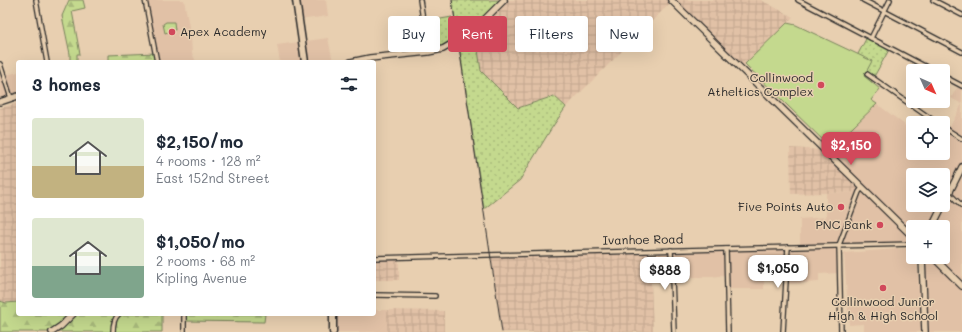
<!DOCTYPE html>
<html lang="en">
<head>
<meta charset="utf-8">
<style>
	body { margin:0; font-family:Mali,sans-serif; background:#f2f2f3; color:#1f2937; height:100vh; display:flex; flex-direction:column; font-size:15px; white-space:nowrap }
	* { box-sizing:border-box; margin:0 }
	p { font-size:13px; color:#747a83 }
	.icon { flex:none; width:22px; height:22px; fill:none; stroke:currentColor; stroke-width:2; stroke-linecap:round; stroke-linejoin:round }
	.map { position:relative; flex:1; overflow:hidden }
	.panel { position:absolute; left:16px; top:60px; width:360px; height:256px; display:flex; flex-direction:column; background:#fff; border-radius:4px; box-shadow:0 4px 16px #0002 }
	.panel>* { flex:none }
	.banner { position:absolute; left:388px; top:16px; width:380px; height:36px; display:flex; gap:8px }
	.needle { width:26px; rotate:135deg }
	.tools { position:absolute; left:906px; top:64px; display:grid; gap:8px }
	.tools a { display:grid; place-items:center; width:44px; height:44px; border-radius:4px; background:#fff; box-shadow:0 4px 16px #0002; font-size:20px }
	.price { position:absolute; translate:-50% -34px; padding:0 9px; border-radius:8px; background:#fff; color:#222; font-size:13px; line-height:26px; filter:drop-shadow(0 1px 2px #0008) }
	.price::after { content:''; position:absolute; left:50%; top:24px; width:12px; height:9px; margin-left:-6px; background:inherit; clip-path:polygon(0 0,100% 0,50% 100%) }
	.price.active { background:#d1495b; color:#fff }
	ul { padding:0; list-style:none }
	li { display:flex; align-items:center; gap:12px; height:100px; padding:0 16px }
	li span { display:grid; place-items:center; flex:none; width:112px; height:80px; border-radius:4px; color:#555 }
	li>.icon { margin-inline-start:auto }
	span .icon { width:48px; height:48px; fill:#fffc; stroke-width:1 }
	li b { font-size:17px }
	h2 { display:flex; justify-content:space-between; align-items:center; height:48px; padding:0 16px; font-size:17px }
	.pill { padding:0 14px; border-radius:4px; background:#fff; box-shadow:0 4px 16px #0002; font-size:14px; line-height:36px }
	.pill.active { background:#d1495b; color:#fff }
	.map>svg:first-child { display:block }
	.built { fill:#e1c1a6; fill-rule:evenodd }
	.industrial { fill:url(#industrial-grid) }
	.grass { fill:url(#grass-dots); stroke:#78825c }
	.forest { fill:url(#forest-firs); stroke:#78825c }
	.green { fill:#c4d98e; stroke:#78825c }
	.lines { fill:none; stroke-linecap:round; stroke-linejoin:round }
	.street-casing { stroke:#2b2b2b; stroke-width:6 }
	.secondary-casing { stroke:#2b2b2b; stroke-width:8 }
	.primary-casing { stroke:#2b2b2b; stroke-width:9 }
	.street { stroke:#e8cfb0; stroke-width:3.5 }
	.secondary { stroke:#e8cfb0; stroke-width:5.5 }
	.primary { stroke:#e8cfb0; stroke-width:6 }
	.rail { stroke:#2b2b2b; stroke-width:1 }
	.poi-dot { fill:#d1495b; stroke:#e8cfb0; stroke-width:1.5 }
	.labels { text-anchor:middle; stroke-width:3; stroke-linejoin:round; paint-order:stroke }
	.poi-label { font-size:12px; fill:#2b2b2b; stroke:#e8cfb0; text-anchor:end }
	.street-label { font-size:12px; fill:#2b2b2b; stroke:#e8cfb0 }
</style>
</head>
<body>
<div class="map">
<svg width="962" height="332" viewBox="0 0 962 332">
	<defs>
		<pattern id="industrial-grid" width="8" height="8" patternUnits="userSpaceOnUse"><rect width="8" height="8" fill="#e1c1a6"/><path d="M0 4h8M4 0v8" fill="none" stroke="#c1a68f"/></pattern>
		<pattern id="grass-dots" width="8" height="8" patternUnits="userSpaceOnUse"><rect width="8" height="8" fill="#c4d98e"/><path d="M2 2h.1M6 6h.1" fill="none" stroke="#a9ba7b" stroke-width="1.8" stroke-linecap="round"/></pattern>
		<pattern id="forest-firs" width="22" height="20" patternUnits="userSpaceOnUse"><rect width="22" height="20" fill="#c4d98e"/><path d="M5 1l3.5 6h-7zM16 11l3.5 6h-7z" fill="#a9ba7b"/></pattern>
	</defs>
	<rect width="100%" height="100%" fill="#e8cfb0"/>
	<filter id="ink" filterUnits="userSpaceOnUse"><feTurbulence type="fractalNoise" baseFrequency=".025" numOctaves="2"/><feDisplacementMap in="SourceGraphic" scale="8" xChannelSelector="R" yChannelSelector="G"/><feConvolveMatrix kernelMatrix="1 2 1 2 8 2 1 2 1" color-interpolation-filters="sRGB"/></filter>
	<g filter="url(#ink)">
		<g class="built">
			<path d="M147 0H184L191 37 192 53 196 62H160Z"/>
			<path d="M296 0H326L328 16 299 20Z"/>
			<path d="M328 38 333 62H280L277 45Z"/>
			<path d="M18 72V93L0 98V75L2 76Z"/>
			<path d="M959 84 962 86V332H864V324L849 325 844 253 911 248 913 250V257H917L921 319H924L922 257H943V227H913V244L839 245V273L819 274V282L786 284V268L764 269V289H727L726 276 672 278 671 250 800 246V219L826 217V193L859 192 826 153 877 104 913 131V153H943V140L962 104 951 98ZM913 175H943V205H913Z"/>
			<path d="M374 310H387V332H333V314H374Z"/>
		</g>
		<g class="industrial">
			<path d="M504 0H761L793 17 740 69 672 1 566 107 554 96 518 108 481 71 475 28Z"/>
			<path d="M18 103V314L0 332V108Z"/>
			<path d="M790 148 823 150 862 188 859 192 791 194Z"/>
			<path d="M671 250 672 268H658V282H651L653 332H502L491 255Z"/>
			<path d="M399 257V280H374V258Z"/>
			<path d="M387 310 444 311V332H387Z"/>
		</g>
		<g class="grass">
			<path d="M452 0H504L475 28 481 71 518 108 554 96 566 107 551 129 520 180 484 209Z"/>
			<path d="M452 17 456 42 428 52 424 22Z"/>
			<path d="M867 37 890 48 871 82 864 76 858 54Z"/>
		</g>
		<g class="forest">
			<path d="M69 0H83L85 8 72 11 80 54H77V62H70V54L62 16Z"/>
			<path d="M156 53 157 62H108V55Z"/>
			<path d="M0 301 6 303 18 302V314H162V332H0Z"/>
			<path d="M184 314H265L264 322 184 321Z"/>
		</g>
		<g class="green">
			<path d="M166 22H174L175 30 165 33 163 24Z"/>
			<path d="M787 23 796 25 872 61 864 76 880 89 871 100 877 104 831 148 745 64Z"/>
		</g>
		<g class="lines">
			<defs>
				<g id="street">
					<path d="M36 0 47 62"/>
					<path d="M145 0 157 62"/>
					<path d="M420 0 428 52"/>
					<path d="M798 0 934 71"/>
					<path d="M863 0 962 52"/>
					<path d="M933 0 962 15"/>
					<path d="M871 38 890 0"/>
					<path d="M0 64 11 98"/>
					<path d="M867 74 937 123"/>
					<path d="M943 76 962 86"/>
					<path d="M943 127 962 139"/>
					<path d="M949 193 962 206"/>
					<path d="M726 249 728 332"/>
					<path d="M671 250 674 332"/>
					<path d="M374 258 913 244"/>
					<path d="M374 295 435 296"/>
					<path d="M184 314V332"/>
					<path d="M113 332C113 326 114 318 119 314"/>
					<path d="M783 332 788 247"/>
					<path d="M841 332 839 245 859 192 862 188"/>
				</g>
				<g id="secondary">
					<path d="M671 0 913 237"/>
					<path d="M351 62 370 58 428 52 443 49 472 32 504 0"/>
					<path d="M0 102 18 96"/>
					<path d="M932 227 962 167"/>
					<path d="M922 257 925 332"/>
					<path d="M933 257 962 286"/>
					<path d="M52 332 61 326 73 314"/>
				</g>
				<g id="primary">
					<path d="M296 0 305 62"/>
					<path d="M333 314V332"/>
				</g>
			</defs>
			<use href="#street" class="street-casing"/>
			<use href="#secondary" class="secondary-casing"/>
			<use href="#primary" class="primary-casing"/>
			<use href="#street" class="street"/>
			<use href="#secondary" class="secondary"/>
			<use href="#primary" class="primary"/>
			<path class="rail" d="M452 0 502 332"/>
		</g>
	</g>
	<g class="poi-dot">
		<circle cx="172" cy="32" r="4"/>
		<circle cx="821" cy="85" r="4"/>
		<circle cx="841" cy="207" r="4"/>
		<circle cx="880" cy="225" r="4"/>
		<circle cx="883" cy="288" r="4"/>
	</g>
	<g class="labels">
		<g class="poi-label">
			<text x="180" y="36" text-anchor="start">Apex Academy</text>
			<text x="813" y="82">Collinwood<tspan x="813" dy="14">Atheltics Complex</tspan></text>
			<text x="833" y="211">Five Points Auto</text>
			<text x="872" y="229">PNC Bank</text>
			<text x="883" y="306" text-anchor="middle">Collinwood Junior<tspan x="883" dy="14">High &amp; High School</tspan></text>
		</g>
		<g class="street-label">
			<text transform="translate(643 240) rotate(-1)" y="4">Ivanhoe Road</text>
		</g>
	</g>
</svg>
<div class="tools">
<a><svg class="needle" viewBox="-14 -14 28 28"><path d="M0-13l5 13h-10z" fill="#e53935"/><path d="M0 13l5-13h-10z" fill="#747a83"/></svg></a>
<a><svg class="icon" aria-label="locate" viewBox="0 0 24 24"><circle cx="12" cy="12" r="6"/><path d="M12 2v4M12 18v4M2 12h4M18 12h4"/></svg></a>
<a><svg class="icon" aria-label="layers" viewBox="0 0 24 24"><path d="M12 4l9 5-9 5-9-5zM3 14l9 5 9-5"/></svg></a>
<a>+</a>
</div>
<b class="price active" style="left:851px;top:166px">$2,150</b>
<b class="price" style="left:778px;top:289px">$1,050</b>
<b class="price" style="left:665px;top:291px">$888</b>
<div class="banner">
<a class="pill">Buy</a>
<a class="pill active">Rent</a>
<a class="pill">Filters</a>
<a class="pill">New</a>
</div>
<section class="panel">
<h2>3 homes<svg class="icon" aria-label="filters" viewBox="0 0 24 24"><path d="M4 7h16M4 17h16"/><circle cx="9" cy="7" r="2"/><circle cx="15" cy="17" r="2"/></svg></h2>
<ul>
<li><span style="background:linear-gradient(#dfe7d0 60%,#c2b280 0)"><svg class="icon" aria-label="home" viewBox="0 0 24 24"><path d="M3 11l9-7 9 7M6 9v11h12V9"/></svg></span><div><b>$2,150/mo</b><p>4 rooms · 128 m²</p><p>East 152nd Street</p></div></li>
<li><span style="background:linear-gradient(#dfe7d0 60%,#7fa58c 0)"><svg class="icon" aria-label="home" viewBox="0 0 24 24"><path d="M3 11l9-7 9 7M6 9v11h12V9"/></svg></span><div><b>$1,050/mo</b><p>2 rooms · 68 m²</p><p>Kipling Avenue</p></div></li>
</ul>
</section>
</div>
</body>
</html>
